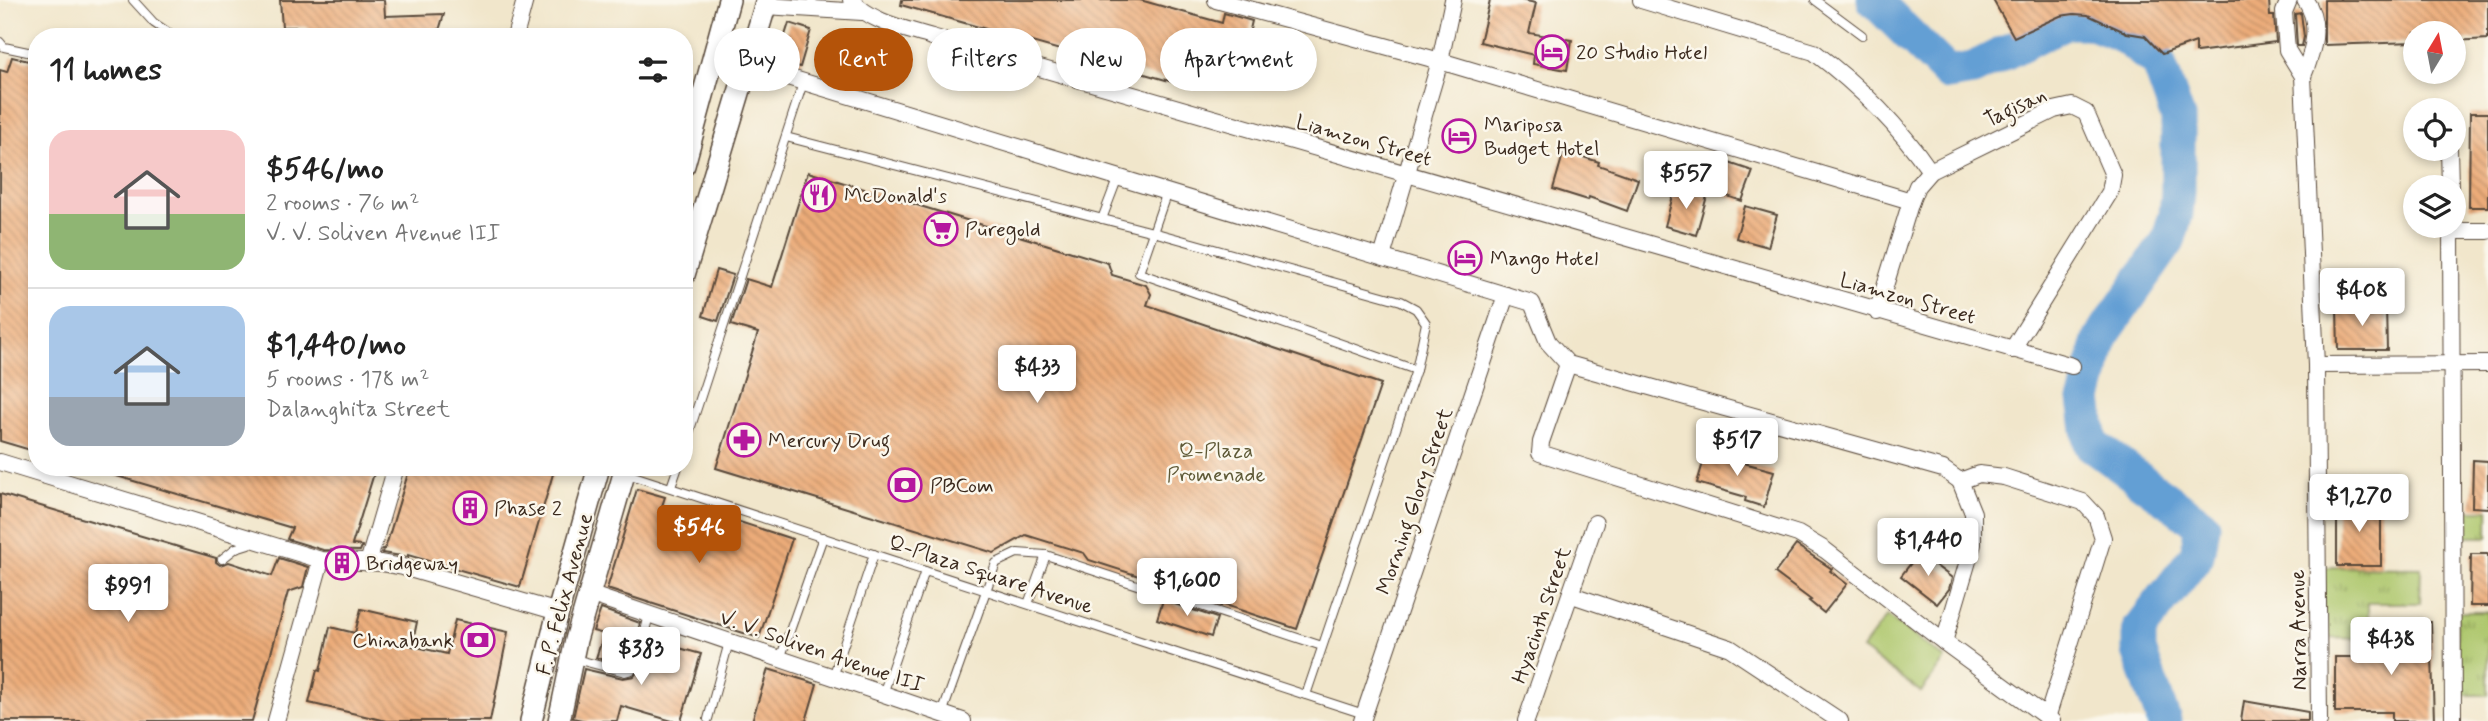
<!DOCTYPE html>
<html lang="en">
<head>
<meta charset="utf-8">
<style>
	body { margin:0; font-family:Mynerve,sans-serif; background:#f2f2f2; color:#222; height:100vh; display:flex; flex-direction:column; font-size:26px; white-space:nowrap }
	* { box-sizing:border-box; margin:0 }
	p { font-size:23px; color:#767676 }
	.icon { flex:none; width:38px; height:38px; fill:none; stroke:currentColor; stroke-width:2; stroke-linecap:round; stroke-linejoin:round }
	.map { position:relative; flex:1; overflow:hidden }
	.sheet { position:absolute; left:28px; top:28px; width:665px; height:448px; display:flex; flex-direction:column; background:#fff; border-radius:28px; box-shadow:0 4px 10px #0003 }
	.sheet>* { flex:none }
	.hud { position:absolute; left:714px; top:28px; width:665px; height:63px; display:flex; gap:14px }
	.needle { width:46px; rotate:10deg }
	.buttons { position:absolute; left:2403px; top:21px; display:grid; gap:14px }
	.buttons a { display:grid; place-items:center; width:63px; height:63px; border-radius:50%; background:#fff; box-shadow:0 4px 10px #0003; font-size:35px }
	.price { position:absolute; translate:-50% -60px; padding:0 16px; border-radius:7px; background:#fff; color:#222; font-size:23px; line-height:46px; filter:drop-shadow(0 2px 4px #0008) }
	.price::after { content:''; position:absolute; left:50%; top:42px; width:21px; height:16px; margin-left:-10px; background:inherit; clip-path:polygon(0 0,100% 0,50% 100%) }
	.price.on { background:#b45309; color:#fff }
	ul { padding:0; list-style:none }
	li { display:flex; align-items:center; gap:21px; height:175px; padding:0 21px }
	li+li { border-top:2px solid #e0e0e0 }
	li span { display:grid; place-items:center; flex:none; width:196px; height:140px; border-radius:21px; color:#555 }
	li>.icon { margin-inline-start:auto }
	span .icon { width:84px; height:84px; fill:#fffc; stroke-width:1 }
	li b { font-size:30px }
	h2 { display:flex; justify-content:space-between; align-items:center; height:84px; padding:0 21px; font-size:30px }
	.chip { padding:0 24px; border-radius:32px; background:#fff; box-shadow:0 4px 10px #0003; font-size:24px; line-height:63px }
	.chip.on { background:#b45309; color:#fff }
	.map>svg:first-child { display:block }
	.grass { fill:url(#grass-tufts); stroke:#747846; stroke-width:2 }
	.park { fill:#aec76d; stroke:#747846; stroke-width:2 }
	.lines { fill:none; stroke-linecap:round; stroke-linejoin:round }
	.river { stroke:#639fd4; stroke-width:35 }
	.building { fill:url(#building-back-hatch) }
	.service-casing { stroke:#564638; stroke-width:10 }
	.minor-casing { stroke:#564638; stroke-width:18 }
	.secondary-casing { stroke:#564638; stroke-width:24 }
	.service { stroke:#fff; stroke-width:8 }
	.minor { stroke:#fff; stroke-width:16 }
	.secondary { stroke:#fff; stroke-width:21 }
	.labels { text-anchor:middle; stroke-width:5; stroke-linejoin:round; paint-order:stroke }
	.poi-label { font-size:21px; fill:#3b2a1e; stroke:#fbf7ec; text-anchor:start }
	.street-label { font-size:21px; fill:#3b2a1e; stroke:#fbf7ec }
	.park-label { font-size:21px; fill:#5e5936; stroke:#fbf7ec }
</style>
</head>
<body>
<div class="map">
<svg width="2488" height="721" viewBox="0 0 2488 721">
	<defs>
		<pattern id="grass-tufts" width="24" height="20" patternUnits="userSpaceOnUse" patternTransform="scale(1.75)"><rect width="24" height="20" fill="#aec76d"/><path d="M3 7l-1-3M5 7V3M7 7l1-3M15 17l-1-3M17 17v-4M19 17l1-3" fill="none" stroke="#8fa259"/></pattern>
		<pattern id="building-back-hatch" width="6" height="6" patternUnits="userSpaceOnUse" patternTransform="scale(1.75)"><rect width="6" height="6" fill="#ecac79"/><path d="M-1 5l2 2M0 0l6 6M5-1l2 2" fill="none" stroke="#c08c63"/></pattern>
	</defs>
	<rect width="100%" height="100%" fill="#fbf7ec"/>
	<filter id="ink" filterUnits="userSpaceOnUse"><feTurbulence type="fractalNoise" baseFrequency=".0143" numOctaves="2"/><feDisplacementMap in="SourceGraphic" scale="14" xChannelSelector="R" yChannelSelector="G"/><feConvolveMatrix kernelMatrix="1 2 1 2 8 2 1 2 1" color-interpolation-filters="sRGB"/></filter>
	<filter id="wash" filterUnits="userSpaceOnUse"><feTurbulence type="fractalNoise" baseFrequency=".00686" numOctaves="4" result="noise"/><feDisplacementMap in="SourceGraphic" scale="28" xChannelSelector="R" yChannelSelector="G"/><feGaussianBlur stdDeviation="1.57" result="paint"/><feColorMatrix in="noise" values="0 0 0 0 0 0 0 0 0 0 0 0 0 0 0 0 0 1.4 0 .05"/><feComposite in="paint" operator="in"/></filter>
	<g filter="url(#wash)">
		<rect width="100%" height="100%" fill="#f1e6cb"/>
		<g class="grass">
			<rect x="2456" y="510" width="32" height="27"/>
			<path d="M2322 567 2421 568 2420 603H2368V639L2322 638Z"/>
			<path d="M2457 612H2488V695H2456Z"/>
		</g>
		<path class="park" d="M1887 616 1945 659 1921 692 1862 649Z"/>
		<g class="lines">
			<path class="river" d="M1874 0 1948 73 1973 69 2065 22H2089L2122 35 2159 64 2178 118V192L2176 214 2168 241 2101 337 2085 399 2091 444 2202 525 2197 555 2139 630V651L2164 721"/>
		</g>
		<g id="blocks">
			<g class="building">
				<path d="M280 0H384L385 16 444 14 437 37H310L311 32 307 27H282Z"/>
				<path d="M902 0H1140L1222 23 1224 13 1252 21 1244 55 1206 46 1194 88 901 5Z"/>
				<path d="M1490 0H1521L1536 3 1529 33 1572 40 1567 70 1533 64 1534 55 1480 42Z"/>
				<path d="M1993 0H2269L2270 16H2274L2276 42 2196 52V42L2162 54 2145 36 2127 33 2088 15 2074 14 2060 16 2014 37Z"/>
				<path d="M2324 0H2488V39L2454 41V33H2415V42L2324 45Z"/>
				<path d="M2301 13 2304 37 2302 46H2297L2295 14Z"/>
				<path d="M789 23 811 30 800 67 777 60Z"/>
				<path d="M852 38 878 45 867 84 841 76Z"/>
				<path d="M12 57 37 63V452L0 441V70L7 72Z"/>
				<path d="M2470 113H2488V207H2469Z"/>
				<path d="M1564 151 1599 162 1598 165 1638 179 1627 211 1589 197 1588 200 1553 189Z"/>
				<path d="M1720 160 1753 171 1742 201 1709 190Z"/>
				<path d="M808 172 1108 263 1112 275 1146 285 1151 294 1147 305 1381 384 1297 629 1222 604 1221 606 1167 588V585L1089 560 1084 553 1026 535 994 553 716 468 758 333 731 325 746 279 772 287Z"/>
				<path d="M1675 188 1707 196 1696 235 1665 226Z"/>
				<path d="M1745 206 1777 215 1768 247 1736 238Z"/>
				<path d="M716 270 733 275 718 321 703 316Z"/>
				<path d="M2386 306 2387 350H2338L2337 307Z"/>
				<path d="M1706 453 1774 471 1764 507 1745 501 1746 497 1697 483Z"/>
				<path d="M2473 460 2488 461V508L2472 507Z"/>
				<path d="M101 467H376L352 545 362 546 360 551 323 550 287 539 292 528 100 471Z"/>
				<path d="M410 467H555L520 587 408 555V557L382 553 383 549H385Z"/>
				<path d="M637 489 665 497 661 509 700 521 703 510 792 539 759 638 607 589Z"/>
				<path d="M0 494 216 558V562L220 565 229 562 272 576 279 558 308 567 303 587 288 592 252 721H0Z"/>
				<rect x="2337" y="502" width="44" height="64"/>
				<path d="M1796 545 1832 569 1830 571 1847 584 1824 613 1809 601 1811 600 1775 573Z"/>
				<path d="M1919 553 1952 578 1949 589 1937 604 1901 576Z"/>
				<path d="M2471 554H2488V606H2470Z"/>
				<path d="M1163 600 1217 618 1211 637 1157 619Z"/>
				<path d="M361 609 417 622 412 646 447 654 455 620 508 632 490 721H386L309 703 317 670 320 671 330 627 355 633Z"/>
				<path d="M601 609 640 623 632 657 628 664 596 658 604 634 593 631Z"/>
				<path d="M2391 622H2431L2434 721H2392V712H2335V657H2391Z"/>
				<path d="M650 640 701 654 681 721H672L621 706 617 721H586L573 718 584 669 623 678 634 676 644 662Z"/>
				<path d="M768 669 817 684 806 721H752Z"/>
				<path d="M2244 701 2308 712V721H2241Z"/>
			</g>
		</g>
	</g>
	<g filter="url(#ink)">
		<use href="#blocks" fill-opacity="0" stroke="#564638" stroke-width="2"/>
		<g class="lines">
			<defs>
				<g id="service">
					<path d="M133 0 154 23 175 37"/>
					<path d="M1815 0 1862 35"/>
					<path d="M274 34 305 33"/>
					<path d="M0 42 4 47 37 54"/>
					<path d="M786 137 1153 232 1401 301 1416 309 1426 323 1416 370 1306 695"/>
					<path d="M1167 192 1139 273 1416 370"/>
					<path d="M1102 219 1118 177"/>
					<path d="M684 448 803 83"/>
					<path d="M606 467 1364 714"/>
					<path d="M671 487 678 467"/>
					<path d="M222 559 236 548 255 542"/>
					<path d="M1028 604 1046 555"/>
					<path d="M575 659 625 672 632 670 638 659 649 615"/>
					<path d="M780 659 823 537"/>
					<path d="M833 677 874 554"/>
					<path d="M883 694 925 571"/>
					<path d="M942 714 996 563 1017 553 1046 555 1322 646"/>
					<path d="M708 719 729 642"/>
				</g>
				<g id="minor">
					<path d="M851 0C872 23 903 28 932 37L2072 366"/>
					<path d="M1216 0 1440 61 1911 201"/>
					<path d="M1641 0 1814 52C1858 85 1899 126 1930 171"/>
					<path d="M2289 0 2284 12 2287 50 2303 76"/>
					<path d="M2305 0C2322 23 2313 52 2303 76L2316 365 2319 721"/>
					<path d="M765 6 862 12"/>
					<path d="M515 37 525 0"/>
					<path d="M748 65 1532 303 1548 342 1568 364 1943 469 1960 481 1979 474 2004 477 2083 502 2096 516 2103 538 2047 718"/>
					<path d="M2449 149 2450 187"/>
					<path d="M2451 226 2453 721"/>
					<path d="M2451 231H2488"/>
					<path d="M1382 257 1440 61 1453 0"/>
					<path d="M1877 312 1911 201 1917 186 1930 171 2054 110 2072 106 2086 113 2113 175 2110 192 2012 350"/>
					<path d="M1568 364 1541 442 1540 453 1798 534 1825 550 1944 642 2052 721"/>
					<path d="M2316 365 2488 364"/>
					<path d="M0 462 321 560 381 563 403 567 558 612"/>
					<path d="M368 563 396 467"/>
					<path d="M589 594 963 721"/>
					<path d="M1572 595 1730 648 1840 721"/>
					<path d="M1944 642 1973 544V513L1960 481"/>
					<path d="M276 721 321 560"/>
					<path d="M1362 721 1506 295"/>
					<path d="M1526 721 1595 523"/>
				</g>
				<g id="secondary">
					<path d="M684 165 729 0"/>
					<path d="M684 275 767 0"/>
					<path d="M531 721 558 612 599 467"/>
					<path d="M559 721 576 640 626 467"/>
				</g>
			</defs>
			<use href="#service" class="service-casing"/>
			<use href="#minor" class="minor-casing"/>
			<use href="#secondary" class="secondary-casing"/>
			<use href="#service" class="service"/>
			<use href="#minor" class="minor"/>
			<use href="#secondary" class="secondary"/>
		</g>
	</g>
	<defs>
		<symbol id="hotel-ring" viewBox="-11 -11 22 22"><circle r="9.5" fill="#fbf7ec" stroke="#b5179e" stroke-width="1.5"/><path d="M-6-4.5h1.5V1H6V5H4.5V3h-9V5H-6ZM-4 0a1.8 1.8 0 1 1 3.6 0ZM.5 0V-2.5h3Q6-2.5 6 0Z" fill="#b5179e"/></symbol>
		<symbol id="restaurant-ring" viewBox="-11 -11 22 22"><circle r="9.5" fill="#fbf7ec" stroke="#b5179e" stroke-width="1.5"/><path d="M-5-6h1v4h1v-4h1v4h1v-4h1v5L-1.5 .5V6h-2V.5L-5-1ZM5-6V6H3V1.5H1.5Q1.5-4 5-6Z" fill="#b5179e"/></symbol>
		<symbol id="supermarket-ring" viewBox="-11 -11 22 22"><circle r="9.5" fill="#fbf7ec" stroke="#b5179e" stroke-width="1.5"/><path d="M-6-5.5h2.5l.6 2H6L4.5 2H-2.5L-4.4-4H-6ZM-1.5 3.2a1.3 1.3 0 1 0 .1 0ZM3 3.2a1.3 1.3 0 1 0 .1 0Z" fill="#b5179e"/></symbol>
		<symbol id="pharmacy-ring" viewBox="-11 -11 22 22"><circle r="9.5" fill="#fbf7ec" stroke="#b5179e" stroke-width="1.5"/><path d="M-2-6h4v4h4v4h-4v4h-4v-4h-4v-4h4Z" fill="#b5179e"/></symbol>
		<symbol id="bank-ring" viewBox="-11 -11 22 22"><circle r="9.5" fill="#fbf7ec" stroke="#b5179e" stroke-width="1.5"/><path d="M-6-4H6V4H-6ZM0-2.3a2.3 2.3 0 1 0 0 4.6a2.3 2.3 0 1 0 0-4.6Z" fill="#b5179e"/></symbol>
		<symbol id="building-ring" viewBox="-11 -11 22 22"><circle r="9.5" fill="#fbf7ec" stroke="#b5179e" stroke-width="1.5"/><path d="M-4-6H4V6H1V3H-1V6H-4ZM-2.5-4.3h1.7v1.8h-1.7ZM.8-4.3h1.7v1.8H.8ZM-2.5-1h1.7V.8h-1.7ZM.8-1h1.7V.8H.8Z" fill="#b5179e"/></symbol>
	</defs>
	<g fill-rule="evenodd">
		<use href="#hotel-ring" x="1533" y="33" width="38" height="38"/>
		<use href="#hotel-ring" x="1440" y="117" width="38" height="38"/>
		<use href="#restaurant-ring" x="800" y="176" width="38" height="38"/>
		<use href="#supermarket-ring" x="922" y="210" width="38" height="38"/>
		<use href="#hotel-ring" x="1446" y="239" width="38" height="38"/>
		<use href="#pharmacy-ring" x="725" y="421" width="38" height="38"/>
		<use href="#bank-ring" x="886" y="466" width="38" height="38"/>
		<use href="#building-ring" x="451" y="489" width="38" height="38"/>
		<use href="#building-ring" x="323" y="544" width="38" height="38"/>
		<use href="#bank-ring" x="459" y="621" width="38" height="38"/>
	</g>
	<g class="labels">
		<g class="poi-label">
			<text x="1576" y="59">20 Studio Hotel</text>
			<text x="1484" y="131">Mariposa<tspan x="1484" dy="24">Budget Hotel</tspan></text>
			<text x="844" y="202">McDonald's</text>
			<text x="965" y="236">Puregold</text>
			<text x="1490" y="265">Mango Hotel</text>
			<text x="768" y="447">Mercury Drug</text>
			<text x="930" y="492">PBCom</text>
			<text x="494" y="515">Phase 2</text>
			<text x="366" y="570">Bridgeway</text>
			<text x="454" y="647" text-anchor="end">Chinabank</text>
		</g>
		<g class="street-label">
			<text transform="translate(2015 107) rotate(-25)" y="7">Tagisan</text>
			<text transform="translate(1364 140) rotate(16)" y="7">Liamzon Street</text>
			<text transform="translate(1908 298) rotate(16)" y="7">Liamzon Street</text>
			<text transform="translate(1414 501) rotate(-71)" y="7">Morning Glory Street</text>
			<text transform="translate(991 574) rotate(18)" y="7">Q-Plaza Square Avenue</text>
			<text transform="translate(564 594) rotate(-75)" y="7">F. P. Felix Avenue</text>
			<text transform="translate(1541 615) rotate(-71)" y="7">Hyacinth Street</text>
			<text transform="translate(2298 630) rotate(-91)" y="7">Narra Avenue</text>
			<text transform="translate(822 651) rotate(19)" y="7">V. V. Soliven Avenue III</text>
		</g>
		<g class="park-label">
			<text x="1216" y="457">Q-Plaza<tspan x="1216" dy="24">Promenade</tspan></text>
		</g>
	</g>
</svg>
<div class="buttons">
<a><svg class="needle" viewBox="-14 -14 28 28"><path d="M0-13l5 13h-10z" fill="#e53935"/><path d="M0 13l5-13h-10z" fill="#767676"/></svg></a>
<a><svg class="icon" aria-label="locate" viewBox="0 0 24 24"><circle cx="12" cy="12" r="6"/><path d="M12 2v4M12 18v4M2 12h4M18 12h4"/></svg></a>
<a><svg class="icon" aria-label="layers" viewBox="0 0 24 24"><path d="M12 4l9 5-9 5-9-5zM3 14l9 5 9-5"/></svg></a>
</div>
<b class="price" style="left:1686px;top:211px">$557</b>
<b class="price" style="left:2362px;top:328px">$408</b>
<b class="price" style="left:1037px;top:405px">$433</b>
<b class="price" style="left:1737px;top:478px">$517</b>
<b class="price" style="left:2359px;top:534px">$1,270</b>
<b class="price on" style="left:699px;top:565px">$546</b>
<b class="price" style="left:1928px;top:578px">$1,440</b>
<b class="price" style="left:1187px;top:618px">$1,600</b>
<b class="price" style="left:128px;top:624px">$991</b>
<b class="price" style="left:2391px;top:677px">$438</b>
<b class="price" style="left:641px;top:687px">$383</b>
<div class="hud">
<a class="chip">Buy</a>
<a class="chip on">Rent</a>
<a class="chip">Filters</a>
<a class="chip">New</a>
<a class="chip">Apartment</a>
</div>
<section class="sheet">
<h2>11 homes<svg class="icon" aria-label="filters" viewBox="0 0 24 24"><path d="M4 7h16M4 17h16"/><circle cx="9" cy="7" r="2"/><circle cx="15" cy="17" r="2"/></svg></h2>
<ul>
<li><span style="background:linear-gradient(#f6c9c9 60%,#8fb573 0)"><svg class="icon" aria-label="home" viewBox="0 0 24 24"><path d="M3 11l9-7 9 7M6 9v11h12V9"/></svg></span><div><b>$546/mo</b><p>2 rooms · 76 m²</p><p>V. V. Soliven Avenue III</p></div></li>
<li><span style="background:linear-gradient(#a9c7e8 65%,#9aa5b1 0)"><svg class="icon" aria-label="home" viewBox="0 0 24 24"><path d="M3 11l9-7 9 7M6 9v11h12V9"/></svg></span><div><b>$1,440/mo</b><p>5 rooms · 178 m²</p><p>Dalanghita Street</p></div></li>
</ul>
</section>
</div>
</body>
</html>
